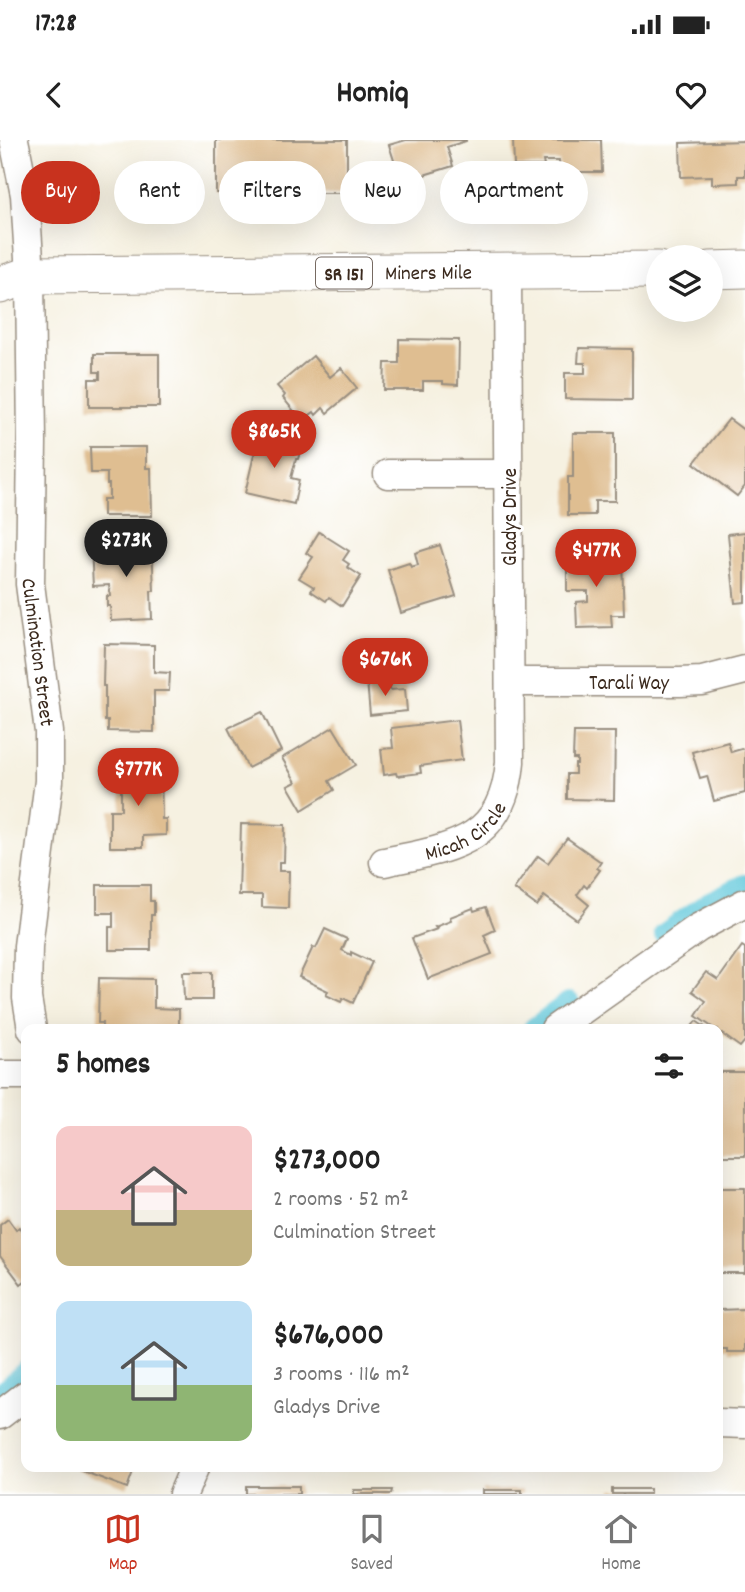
<!DOCTYPE html>
<html lang="en">
<head>
<meta charset="utf-8">
<style>
	body { margin:0; font-family:Dekko,sans-serif; background:#f6f6f6; color:#222; height:100vh; display:flex; flex-direction:column; font-size:26px; white-space:nowrap }
	* { box-sizing:border-box; margin:0 }
	p { font-size:23px; color:#767676 }
	.icon { flex:none; width:38px; height:38px; fill:none; stroke:currentColor; stroke-width:2; stroke-linecap:round; stroke-linejoin:round }
	.map { position:relative; flex:1; overflow:hidden }
	.details { position:absolute; left:21px; top:884px; width:702px; height:448px; display:flex; flex-direction:column; background:#fff; border-radius:14px; box-shadow:0 7px 28px #0002 }
	.details>* { flex:none }
	.guide { position:absolute; left:21px; top:21px; width:704px; height:63px; display:flex; gap:14px }
	.controls { position:absolute; left:646px; top:105px; display:grid; gap:14px }
	.controls a { display:grid; place-items:center; width:77px; height:77px; border-radius:50%; background:#fff; box-shadow:0 7px 28px #0002; font-size:35px }
	.price { position:absolute; translate:-50% -60px; padding:0 16px; border-radius:24px; background:#c8321e; color:#fff; font-size:23px; line-height:46px; filter:drop-shadow(0 2px 4px #0008) }
	.price::after { content:''; position:absolute; left:50%; top:42px; width:21px; height:16px; margin-left:-10px; background:inherit; clip-path:polygon(0 0,100% 0,50% 100%) }
	.price.on { background:#222; color:#fff }
	ul { padding:0; list-style:none }
	li { display:flex; align-items:center; gap:21px; height:175px; padding:0 35px }
	li span { display:grid; place-items:center; flex:none; width:196px; height:140px; border-radius:14px; color:#555 }
	li>.icon { margin-inline-start:auto }
	span .icon { width:84px; height:84px; fill:#fffc; stroke-width:1 }
	li b { font-size:30px }
	h2 { display:flex; justify-content:space-between; align-items:center; height:84px; padding:0 35px; font-size:30px }
	.tag { padding:0 24px; border-radius:32px; background:#fff; box-shadow:0 7px 28px #0002; font-size:24px; line-height:63px }
	.tag.on { background:#c8321e; color:#fff }
	.status { display:flex; justify-content:space-between; align-items:center; height:49px; padding:0 35px; background:#fff; direction:ltr }
	.status svg { height:19px; fill:currentColor }
	header { display:flex; justify-content:space-between; align-items:center; height:91px; padding:0 35px; background:#fff; font-size:32px; font-weight:800 }
	.menu { display:flex; justify-content:space-around; align-items:center; height:98px; border-top:2px solid #e0e0e0; background:#fff; font-size:19px; color:#767676 }
	.menu a { display:grid; justify-items:center; gap:4px }
	.menu .on { color:#c8321e }
	.map>svg:first-child { display:block }
	.lines { fill:none; stroke-linecap:round; stroke-linejoin:round }
	.canal { stroke:#5ec7da; stroke-width:24 }
	.building { fill:#dfbe91 }
	.minor-casing { stroke:#988e80; stroke-width:31 }
	.major-casing { stroke:#988e80; stroke-width:39 }
	.minor { stroke:#fff; stroke-width:28 }
	.major { stroke:#fff; stroke-width:37 }
	.labels { text-anchor:middle; stroke-width:6; stroke-linejoin:round; paint-order:stroke }
	.shield { fill:#fff; stroke:#766a62; stroke-width:2 }
	.shield-label { font-size:19px; font-weight:bold; fill:#3b2a1e }
	.street-label { font-size:21px; fill:#3b2a1e; stroke:#fff }
</style>
</head>
<body>
<div class="status"><b>17:28</b><svg viewBox="0 0 49 12"><path d="M0 12V9h3v3zM5 12V6h3v6zM10 12V3h3v9zM15 12V0h3v12zM26 1h20v11H26zM47 4h2v5h-2z"/></svg></div>
<header><svg class="icon" aria-label="back" viewBox="0 0 24 24"><path d="M15 5l-7 7 7 7"/></svg>Homiq<svg class="icon" aria-label="heart" viewBox="0 0 24 24"><path d="M12 20l-8-8c-3-5 5-10 8-4 3-6 11-1 8 4z"/></svg></header>
<div class="map">
<svg width="745" height="1354" viewBox="0 0 745 1354">
	<rect width="100%" height="100%" fill="#fff"/>
	<filter id="ink" filterUnits="userSpaceOnUse"><feTurbulence type="fractalNoise" baseFrequency=".0143" numOctaves="2"/><feDisplacementMap in="SourceGraphic" scale="14" xChannelSelector="R" yChannelSelector="G"/><feConvolveMatrix kernelMatrix="1 2 1 2 8 2 1 2 1" color-interpolation-filters="sRGB"/></filter>
	<filter id="wash" filterUnits="userSpaceOnUse"><feTurbulence type="fractalNoise" baseFrequency=".00686" numOctaves="4" result="noise"/><feDisplacementMap in="SourceGraphic" scale="28" xChannelSelector="R" yChannelSelector="G"/><feGaussianBlur stdDeviation="1.57" result="paint"/><feColorMatrix in="noise" values="0 0 0 0 0 0 0 0 0 0 0 0 0 0 0 0 0 1.4 0 .05"/><feComposite in="paint" operator="in"/></filter>
	<g filter="url(#wash)">
		<rect width="100%" height="100%" fill="#f6f1e1"/>
		<g class="lines">
			<g class="canal">
				<path d="M666 794 710 763 745 746"/>
				<path d="M535 889 569 864"/>
				<path d="M0 1256 26 1233"/>
			</g>
		</g>
		<g id="blocks">
			<g class="building">
				<rect x="216" y="0" width="131" height="53"/>
				<path d="M406 0H466V1L447 7 453 26 401 42 389 5Z"/>
				<path d="M513 0H601L602 32H560L559 21H543L544 26H514Z"/>
				<path d="M745 1V36H738V43L712 44V36L681 37 680 3Z"/>
				<path d="M399 199 459 200 458 245 443 244V241H423V250H384L385 223H399Z"/>
				<path d="M579 208 632 209V260L565 259V233H585V223H578Z"/>
				<path d="M94 214H159V267H89V239H100V232H94Z"/>
				<path d="M313 216 330 237 341 228 357 248 327 273 323 268 316 275 314 272 302 281 283 258 285 255 277 246Z"/>
				<path d="M729 279 745 291V346L737 356 694 323Z"/>
				<path d="M573 293H615V361H595V375H568V337H573Z"/>
				<path d="M259 294 302 305 298 319H296L291 338 299 340 294 364 245 353Z"/>
				<path d="M90 307H146V328H151L152 376H103V359H109V344H107V333H91Z"/>
				<path d="M319 392 349 411 343 420 349 424 347 427 361 436 342 466 329 457 326 461 311 451 314 447 299 438 313 417 306 413Z"/>
				<path d="M745 392V462L735 463 728 394Z"/>
				<path d="M152 404 154 451H151L152 479 111 481 110 466H107V456H110L109 445 93 446 91 407Z"/>
				<path d="M440 405 456 456 401 473 388 430 409 423 411 427 418 425 415 413Z"/>
				<path d="M596 412 597 422 622 421 624 475H611L612 487 577 488 576 462 588 461V451H567V413Z"/>
				<path d="M104 504 154 505V532L170 533 169 551H154V592L108 591V581H105V546H103Z"/>
				<path d="M389 538 390 550 405 549 407 571 370 575 367 541Z"/>
				<path d="M262 572 281 611 248 628 228 588Z"/>
				<path d="M457 580 462 620 420 626 421 633 397 636 396 633 384 635 381 609 393 608 391 588Z"/>
				<path d="M333 587 356 625 329 641 334 650 302 670 288 646 296 642 282 618Z"/>
				<path d="M574 592H615L614 660 567 659V634H575V624H577V619H573Z"/>
				<path d="M728 602 731 612 745 608V653L714 661 707 636 700 638 692 612Z"/>
				<path d="M121 628H161L162 679H166V695L143 696V707H110V670H121Z"/>
				<path d="M241 684 285 685 284 722H279V731H289L288 768 262 767V755H239Z"/>
				<path d="M567 698 601 722 597 728 600 730 587 748 584 745 577 755 589 765 577 780 544 756 537 766 514 749 538 716 548 723Z"/>
				<path d="M97 745H150V761H154V775H151V810H109V787H113V773H97Z"/>
				<path d="M486 767 495 790 484 795 492 814 428 839 412 798 437 789 435 787 451 781 450 777 473 768 474 771Z"/>
				<path d="M325 789 347 799 342 810 351 815V812L372 822 353 863 343 858 341 862 326 855 328 851 299 837 313 807 316 808Z"/>
				<path d="M742 806 745 808V901L740 907 718 891V889H715L696 876 706 861 692 851 706 832 718 840Z"/>
				<path d="M183 832H212V860H184Z"/>
				<path d="M99 838 154 839V868L179 869V889H102V883H98Z"/>
				<path d="M696 881 708 889H690Z"/>
				<rect x="718" y="932" width="27" height="84"/>
				<path d="M719 1048H745V1133H718Z"/>
				<path d="M8 1079 16 1090 19 1087 26 1097V1144L25 1141 21 1144 0 1116V1085Z"/>
				<path d="M745 1169V1212H727V1209H718V1170Z"/>
				<path d="M69 1326H135L127 1348Z"/>
				<rect x="246" y="1346" width="53" height="8"/>
				<rect x="612" y="1349" width="38" height="5"/>
				<path d="M354 1350H392L391 1354H354Z"/>
				<rect x="483" y="1350" width="39" height="4"/>
			</g>
		</g>
	</g>
	<g filter="url(#ink)">
		<use href="#blocks" fill-opacity="0" stroke="#988e80" stroke-width="2"/>
		<g class="lines">
			<defs>
				<g id="minor">
					<path id="s1" d="M14 0 25 55 30 135 32 302 30 444 49 592V641L28 806 27 858 32 889"/>
					<path d="M388 334H509"/>
					<path id="s2" d="M510 542H680L702 541 745 530"/>
					<path id="s3" d="M384 722C451 708 503 703 510 622L507 132"/>
					<path d="M555 889 698 788 745 763"/>
					<path d="M0 935H26"/>
					<path d="M0 1275 26 1255"/>
					<path d="M718 1283 745 1284"/>
					<path d="M183 1354 195 1326"/>
				</g>
				<g id="major">
					<path d="M710 130 745 129"/>
					<path id="s4" d="M0 145 30 135 658 130"/>
				</g>
			</defs>
			<use href="#minor" class="minor-casing"/>
			<use href="#major" class="major-casing"/>
			<use href="#minor" class="minor"/>
			<use href="#major" class="major"/>
		</g>
	</g>
	<g class="labels">
		<rect class="shield" x="316" y="117.5" width="56" height="31" rx="5"/>
		<g class="shield-label">
			<text x="344" y="140">SR 151</text>
		</g>
		<g class="street-label">
			<text dy="7" stroke="none"><textPath href="#s4" startOffset="430">Miners Mile</textPath></text>
			<text transform="translate(509 377) rotate(-90)" y="7">Gladys Drive</text>
			<text dy="7" stroke="none"><textPath href="#s1" startOffset="514">Culmination Street</textPath></text>
			<text dy="7" stroke="none"><textPath href="#s2" startOffset="119">Tarali Way</textPath></text>
			<text dy="7" stroke="none"><textPath href="#s3" startOffset="89">Micah Circle</textPath></text>
		</g>
	</g>
</svg>
<div class="controls">
<a><svg class="icon" aria-label="layers" viewBox="0 0 24 24"><path d="M12 4l9 5-9 5-9-5zM3 14l9 5 9-5"/></svg></a>
</div>
<b class="price" style="left:274px;top:330px">$865K</b>
<b class="price on" style="left:126px;top:439px">$273K</b>
<b class="price" style="left:596px;top:449px">$477K</b>
<b class="price" style="left:385px;top:558px">$676K</b>
<b class="price" style="left:138px;top:668px">$777K</b>
<div class="guide">
<a class="tag on">Buy</a>
<a class="tag">Rent</a>
<a class="tag">Filters</a>
<a class="tag">New</a>
<a class="tag">Apartment</a>
</div>
<section class="details">
<h2>5 homes<svg class="icon" aria-label="filters" viewBox="0 0 24 24"><path d="M4 7h16M4 17h16"/><circle cx="9" cy="7" r="2"/><circle cx="15" cy="17" r="2"/></svg></h2>
<ul>
<li><span style="background:linear-gradient(#f6c9c9 60%,#c2b280 0)"><svg class="icon" aria-label="home" viewBox="0 0 24 24"><path d="M3 11l9-7 9 7M6 9v11h12V9"/></svg></span><div><b>$273,000</b><p>2 rooms · 52 m²</p><p>Culmination Street</p></div></li>
<li><span style="background:linear-gradient(#bfe0f5 60%,#8fb573 0)"><svg class="icon" aria-label="home" viewBox="0 0 24 24"><path d="M3 11l9-7 9 7M6 9v11h12V9"/></svg></span><div><b>$676,000</b><p>3 rooms · 116 m²</p><p>Gladys Drive</p></div></li>
</ul>
</section>
</div>
<nav class="menu">
<a class="on"><svg class="icon" aria-label="map" viewBox="0 0 24 24"><path d="M3 6l6-2 6 2 6-2v14l-6 2-6-2-6 2zM9 4v14M15 6v14"/></svg>Map</a>
<a><svg class="icon" aria-label="saved" viewBox="0 0 24 24"><path d="M7 4h10v16l-5-4-5 4z"/></svg>Saved</a>
<a><svg class="icon" aria-label="home" viewBox="0 0 24 24"><path d="M3 11l9-7 9 7M6 9v11h12V9"/></svg>Home</a>
</nav>
</body>
</html>
